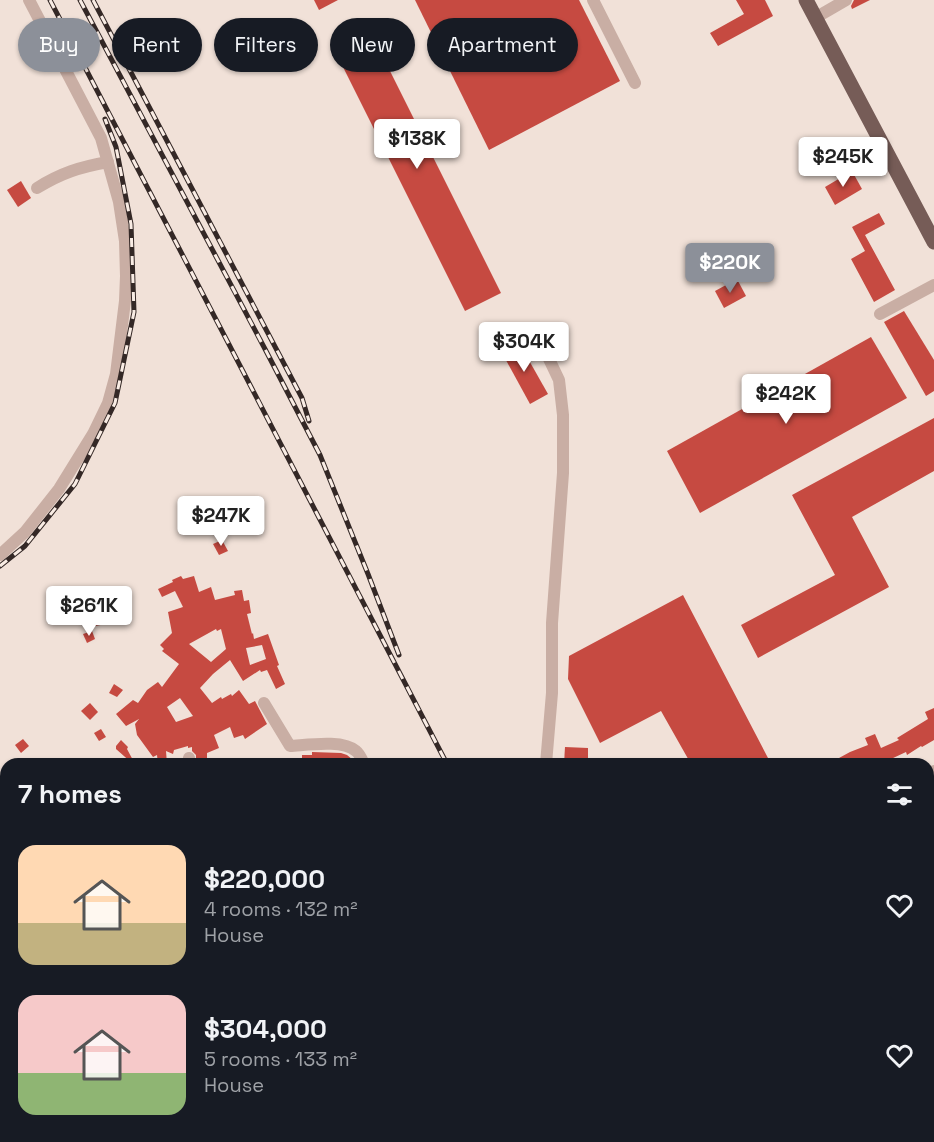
<!DOCTYPE html>
<html lang="en">
<head>
<meta charset="utf-8">
<style>
	body { margin:0; font-family:"Space Grotesk",sans-serif; background:#242831; color:#f1f3f6; height:100vh; display:flex; flex-direction:column; font-size:22px; white-space:nowrap }
	* { box-sizing:border-box; margin:0 }
	p { font-size:20px; color:#9ea1a6 }
	.icon { flex:none; width:33px; height:33px; fill:none; stroke:currentColor; stroke-width:2; stroke-linecap:round; stroke-linejoin:round }
	.map { position:relative; flex:1; overflow:hidden }
	.drawer { position:absolute; left:0px; top:758px; width:934px; height:386px; display:flex; flex-direction:column; background:#171b24; border-radius:18px 18px 0 0; box-shadow:0 2px 4px #0004 }
	.drawer>* { flex:none }
	.guide { position:absolute; left:18px; top:18px; width:600px; height:54px; display:flex; gap:12px }
	.price { position:absolute; translate:-50% -51px; padding:0 14px; border-radius:6px; background:#fff; color:#222; font-size:20px; line-height:39px; filter:drop-shadow(0 2px 3px #0008) }
	.price::after { content:''; position:absolute; left:50%; top:36px; width:18px; height:14px; margin-left:-9px; background:inherit; clip-path:polygon(0 0,100% 0,50% 100%) }
	.price.selected { background:#8c9099; color:#fff }
	ul { padding:0; list-style:none }
	li { display:flex; align-items:center; gap:18px; height:150px; padding:0 18px }
	li span { display:grid; place-items:center; flex:none; width:168px; height:120px; border-radius:18px; color:#555 }
	li>.icon { margin-inline-start:auto }
	span .icon { width:72px; height:72px; fill:#fffc; stroke-width:1 }
	li b { font-size:26px }
	h2 { display:flex; justify-content:space-between; align-items:center; height:72px; padding:0 18px; font-size:26px }
	.chip { padding:0 21px; border-radius:27px; background:#171b24; box-shadow:0 2px 4px #0004; font-size:21px; line-height:54px }
	.chip.selected { background:#8c9099; color:#fff }
	.map>svg:first-child { display:block }
	.lines { fill:none; stroke-linecap:round; stroke-linejoin:round }
	.stream { stroke:#77aea6; stroke-width:3 }
	.building { fill:#c64a41; fill-rule:evenodd }
	.minor { stroke:#c9aea4; stroke-width:12 }
	.major { stroke:#765c57; stroke-width:15 }
	.rail-casing { stroke:#342826; stroke-width:5 }
	.rail { stroke:#f9ece4; stroke-width:3; stroke-dasharray:9; stroke-linecap:butt }
</style>
</head>
<body>
<div class="map">
<svg width="934" height="1142" viewBox="0 0 934 1142">
	<rect width="100%" height="100%" fill="#f1e1d8"/>
	<g class="lines">
		<g class="stream">
			<path d="M650 1137 652 1142"/>
			<path d="M254 1142 263 1137"/>
		</g>
	</g>
	<g class="building">
		<path d="M314 0H338L319 10Z"/>
		<path d="M415 0H579L620 81 489 150Z"/>
		<path d="M736 0H765L773 16 718 46 710 33 744 14Z"/>
		<path d="M854 0H870L852 9 851 6Z"/>
		<path d="M368 27 501 293 465 311 336 53 342 50 338 42Z"/>
		<path d="M852 171 862 189 835 205 825 187Z"/>
		<path d="M21 181 31 198 18 207 7 190Z"/>
		<path d="M879 213 885 224 865 235 895 290 874 302 851 259 865 251 852 227Z"/>
		<path d="M737 279 746 296 724 308 715 291Z"/>
		<path d="M904 311 934 360V391L926 396 884 322Z"/>
		<path d="M871 337 907 398 700 513 667 451Z"/>
		<path d="M518 341 548 394 530 404 501 351Z"/>
		<path d="M934 418V471L852 517 889 587 758 658 741 625 835 575 792 495Z"/>
		<path d="M222 540 228 551 219 555 213 544Z"/>
		<path d="M181 576 183 579 194 576 199 592 211 587 215 600 235 595 234 591 242 590 244 601 249 600 251 613 247 614 252 634 253 633 254 639 268 634 279 665 277 666 285 684 276 689 267 670 261 672 260 670 243 681 230 660 213 674 200 688 212 703 221 697 222 699 231 694 232 696 239 690 249 704 255 701 267 724 245 739 243 735 234 738 230 727 214 735 219 748 207 753V764H196V755L192 751V747L188 748V746L174 750 173 754 166 751 167 764H158L157 755 153 757 137 735 135 724 139 719 126 726 116 714 133 700 138 703 147 690 158 682 162 687 179 664 162 651 164 649 160 645 172 633 168 612 183 607 175 591 162 597 158 589 173 582 172 580ZM216 629 217 631 221 629 226 649 211 662 189 644ZM262 645 266 659 250 665 246 648ZM180 698 193 716 176 722 167 707Z"/>
		<path d="M683 595 768 758 758 764H691L661 711 600 743 568 679 569 656Z"/>
		<path d="M105 615 106 624 95 626 93 617Z"/>
		<path d="M92 631 95 639 87 643 83 634Z"/>
		<path d="M114 684 123 690 117 697 109 693Z"/>
		<path d="M90 703 98 712 90 720 81 711Z"/>
		<path d="M934 708V740L922 747 921 746 907 755 906 752 891 759 893 764H828L850 752 868 745 865 738 875 734 881 748 899 740 897 738 928 719 925 712Z"/>
		<path d="M101 729 106 737 99 741 94 733Z"/>
		<path d="M23 739 29 746 21 753 15 745Z"/>
		<path d="M121 740 128 747 127 749 135 764H133L116 749V746Z"/>
		<path d="M565 747 588 748V764H564Z"/>
		<path d="M312 752 341 753 347 755 353 760H350V764H336V761L302 764V755H312Z"/>
	</g>
	<g class="lines">
		<g class="minor">
			<path d="M593 0 635 83"/>
			<path d="M815 18 846 0"/>
			<path d="M37 188C61 173 80 167 108 162"/>
			<path d="M880 314 934 285"/>
			<path d="M540 340 559 380 563 415V473L552 623V693L546 764"/>
			<path d="M0 555 25 532 59 489 93 434 108 403 116 374 125 301 126 276 125 241 119 202 101 138 29 0"/>
			<path d="M264 703 290 746C307 745 343 739 356 751 360 754 362 760 364 764"/>
			<path d="M188 764 189 758"/>
			<path d="M928 774 934 771"/>
			<path d="M928 945H934"/>
			<path d="M0 1033 6 1034"/>
			<path d="M81 1137 85 1142"/>
			<path d="M206 1137 209 1142"/>
			<path d="M522 1137 524 1142"/>
			<path d="M546 1137 548 1142"/>
			<path d="M223 1142 232 1137"/>
			<path d="M350 1142 359 1137"/>
		</g>
		<path class="major" d="M806 0 934 242"/>
		<defs>
			<g id="rail">
				<path d="M50 0 447 764"/>
				<path d="M80 0 265 349 320 455 368 574 399 655"/>
				<path d="M93 0 302 398 309 421"/>
				<path d="M0 566 25 546 75 484 115 403 134 312 131 224 116 147 105 119"/>
				<path d="M607 1137 609 1142"/>
				<path d="M641 1137 644 1142"/>
			</g>
		</defs>
		<use href="#rail" class="rail-casing"/>
		<use href="#rail" class="rail"/>
	</g>
</svg>
<b class="price" style="left:417px;top:170px">$138K</b>
<b class="price" style="left:843px;top:188px">$245K</b>
<b class="price selected" style="left:730px;top:294px">$220K</b>
<b class="price" style="left:524px;top:373px">$304K</b>
<b class="price" style="left:786px;top:425px">$242K</b>
<b class="price" style="left:221px;top:547px">$247K</b>
<b class="price" style="left:89px;top:637px">$261K</b>
<div class="guide">
<a class="chip selected">Buy</a>
<a class="chip">Rent</a>
<a class="chip">Filters</a>
<a class="chip">New</a>
<a class="chip">Apartment</a>
</div>
<section class="drawer">
<h2>7 homes<svg class="icon" aria-label="filters" viewBox="0 0 24 24"><path d="M4 7h16M4 17h16"/><circle cx="9" cy="7" r="2"/><circle cx="15" cy="17" r="2"/></svg></h2>
<ul>
<li><span style="background:linear-gradient(#ffd9b3 65%,#c2b280 0)"><svg class="icon" aria-label="home" viewBox="0 0 24 24"><path d="M3 11l9-7 9 7M6 9v11h12V9"/></svg></span><div><b>$220,000</b><p>4 rooms · 132 m²</p><p>House</p></div><svg class="icon" aria-label="heart" viewBox="0 0 24 24"><path d="M12 20l-8-8c-3-5 5-10 8-4 3-6 11-1 8 4z"/></svg></li>
<li><span style="background:linear-gradient(#f6c9c9 65%,#8fb573 0)"><svg class="icon" aria-label="home" viewBox="0 0 24 24"><path d="M3 11l9-7 9 7M6 9v11h12V9"/></svg></span><div><b>$304,000</b><p>5 rooms · 133 m²</p><p>House</p></div><svg class="icon" aria-label="heart" viewBox="0 0 24 24"><path d="M12 20l-8-8c-3-5 5-10 8-4 3-6 11-1 8 4z"/></svg></li>
</ul>
</section>
</div>
</body>
</html>
